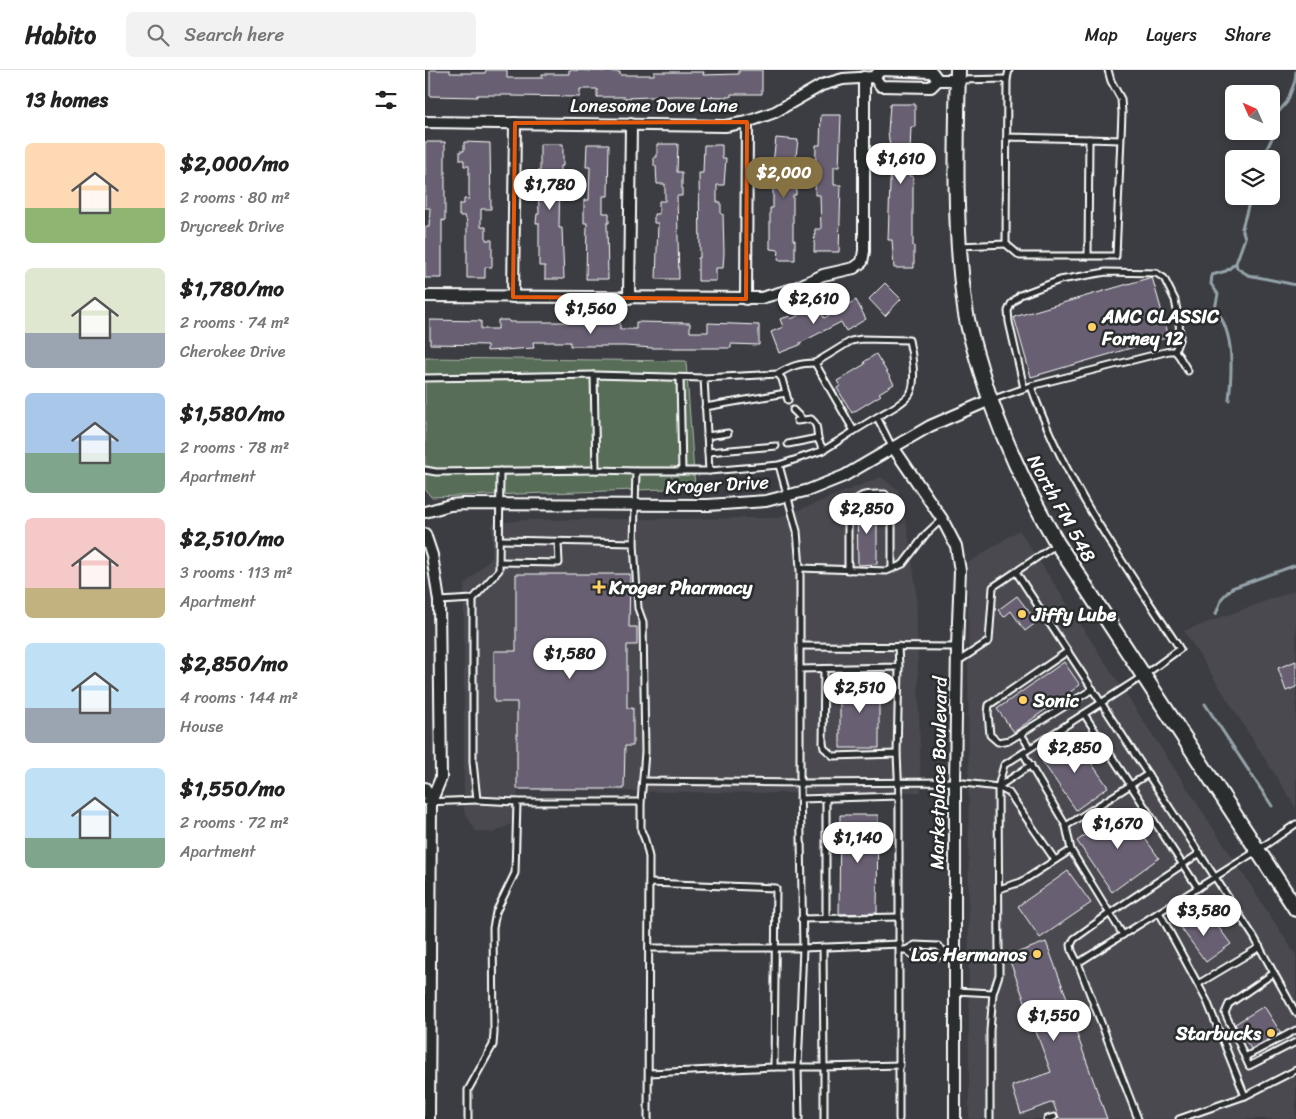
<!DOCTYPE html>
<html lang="en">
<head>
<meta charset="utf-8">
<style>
	body { margin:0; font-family:Sriracha,sans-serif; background:#f2f2f2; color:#222; height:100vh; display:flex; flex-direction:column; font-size:19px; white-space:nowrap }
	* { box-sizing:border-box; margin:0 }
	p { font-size:16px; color:#767676 }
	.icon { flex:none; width:28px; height:28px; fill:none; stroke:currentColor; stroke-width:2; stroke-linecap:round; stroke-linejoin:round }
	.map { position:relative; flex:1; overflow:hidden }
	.side { display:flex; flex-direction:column; background:#fff; width:425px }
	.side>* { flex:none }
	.needle { width:32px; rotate:315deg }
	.tools { position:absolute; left:800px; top:15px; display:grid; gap:10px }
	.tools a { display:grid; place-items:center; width:55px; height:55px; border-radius:8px; background:#fff; box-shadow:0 2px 8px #0003; font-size:25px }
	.price { position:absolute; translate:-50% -42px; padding:0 11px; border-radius:18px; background:#fff; color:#222; font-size:16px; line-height:32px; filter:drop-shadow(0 1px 2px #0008) }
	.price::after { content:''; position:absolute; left:50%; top:30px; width:15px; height:11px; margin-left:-8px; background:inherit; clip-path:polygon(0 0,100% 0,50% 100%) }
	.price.on { background:#857141; color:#fff }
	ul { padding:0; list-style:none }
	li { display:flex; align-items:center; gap:15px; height:125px; padding:0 25px }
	li span { display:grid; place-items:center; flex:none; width:140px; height:100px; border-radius:8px; color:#555 }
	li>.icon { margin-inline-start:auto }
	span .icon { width:60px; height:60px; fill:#fffc; stroke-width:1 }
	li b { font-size:21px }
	h2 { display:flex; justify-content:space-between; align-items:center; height:60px; padding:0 25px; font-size:21px }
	header { display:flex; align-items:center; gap:30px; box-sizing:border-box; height:70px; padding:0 25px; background:#fff; border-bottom:1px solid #e0e0e0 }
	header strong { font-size:24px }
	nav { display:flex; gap:28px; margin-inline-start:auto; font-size:18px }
	.search { width:350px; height:45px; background:#f2f2f2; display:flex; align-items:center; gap:12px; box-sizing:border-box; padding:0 18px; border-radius:8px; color:#767676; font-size:19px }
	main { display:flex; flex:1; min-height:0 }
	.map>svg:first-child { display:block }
	.built { fill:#494850 }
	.green { fill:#586d58; stroke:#acb6ac }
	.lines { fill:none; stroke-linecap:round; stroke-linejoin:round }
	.stream { stroke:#94a4aa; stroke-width:3 }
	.building { fill:#676172; stroke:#fff }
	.service-casing { stroke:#fff; stroke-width:9 }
	.minor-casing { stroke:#fff; stroke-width:14 }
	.secondary-casing { stroke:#fff; stroke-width:18 }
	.service { stroke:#2a2d2e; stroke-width:5 }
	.minor { stroke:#2a2d2e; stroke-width:10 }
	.secondary { stroke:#2a2d2e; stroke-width:14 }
	.marked { fill:none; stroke:#e8590c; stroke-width:4; stroke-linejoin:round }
	.poi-dot { fill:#ffd166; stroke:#2a2d2e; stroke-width:2 }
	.labels { text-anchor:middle; stroke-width:5; stroke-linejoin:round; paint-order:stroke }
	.street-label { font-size:19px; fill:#fff; stroke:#2a2d2e }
	.poi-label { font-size:19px; font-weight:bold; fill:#fff; stroke:#2a2d2e; text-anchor:start }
</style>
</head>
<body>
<header>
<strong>Habito</strong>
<div class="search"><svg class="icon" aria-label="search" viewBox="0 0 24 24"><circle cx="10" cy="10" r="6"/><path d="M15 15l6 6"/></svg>Search here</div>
<nav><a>Map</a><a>Layers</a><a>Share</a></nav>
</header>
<main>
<section class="side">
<h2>13 homes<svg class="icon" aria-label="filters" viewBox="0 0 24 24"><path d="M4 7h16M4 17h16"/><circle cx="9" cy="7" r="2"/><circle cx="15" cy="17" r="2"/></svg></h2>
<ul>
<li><span style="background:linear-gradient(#ffd9b3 65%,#8fb573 0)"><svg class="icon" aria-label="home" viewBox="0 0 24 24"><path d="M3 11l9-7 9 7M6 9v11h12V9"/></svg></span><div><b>$2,000/mo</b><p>2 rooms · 80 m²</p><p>Drycreek Drive</p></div></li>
<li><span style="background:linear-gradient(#dfe7d0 65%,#9aa5b1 0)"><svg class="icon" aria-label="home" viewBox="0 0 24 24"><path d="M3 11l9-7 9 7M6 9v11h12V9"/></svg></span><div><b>$1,780/mo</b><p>2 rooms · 74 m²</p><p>Cherokee Drive</p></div></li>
<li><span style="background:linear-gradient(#a9c7e8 60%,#7fa58c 0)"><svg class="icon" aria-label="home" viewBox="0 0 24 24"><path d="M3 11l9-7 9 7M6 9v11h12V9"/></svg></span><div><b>$1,580/mo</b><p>2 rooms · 78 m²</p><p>Apartment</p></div></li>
<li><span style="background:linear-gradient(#f6c9c9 70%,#c2b280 0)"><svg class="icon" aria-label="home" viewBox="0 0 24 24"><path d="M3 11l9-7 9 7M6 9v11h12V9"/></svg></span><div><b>$2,510/mo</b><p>3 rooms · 113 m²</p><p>Apartment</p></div></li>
<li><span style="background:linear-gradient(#bfe0f5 65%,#9aa5b1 0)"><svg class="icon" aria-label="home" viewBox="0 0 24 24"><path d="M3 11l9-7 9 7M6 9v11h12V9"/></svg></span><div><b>$2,850/mo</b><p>4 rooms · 144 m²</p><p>House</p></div></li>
<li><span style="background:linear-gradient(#bfe0f5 70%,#7fa58c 0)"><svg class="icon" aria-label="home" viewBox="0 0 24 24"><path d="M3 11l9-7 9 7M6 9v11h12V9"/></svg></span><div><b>$1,550/mo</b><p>2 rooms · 72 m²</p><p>Apartment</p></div></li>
</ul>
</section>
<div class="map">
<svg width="871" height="1049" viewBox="0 0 871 1049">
	<rect width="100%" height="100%" fill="#3c3d42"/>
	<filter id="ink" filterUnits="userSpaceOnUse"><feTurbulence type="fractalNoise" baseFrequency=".02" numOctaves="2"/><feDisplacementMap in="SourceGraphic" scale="10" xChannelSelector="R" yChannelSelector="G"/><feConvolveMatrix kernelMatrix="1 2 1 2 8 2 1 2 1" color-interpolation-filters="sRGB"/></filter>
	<g filter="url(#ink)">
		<g class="built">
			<path d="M456 407 473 420 482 456 491 517 496 722 343 723 93 720 86 754 68 763 51 761 39 742V515L67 487V454L96 450 354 448Z"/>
			<path d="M594 460 871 885V1049H544L543 493Z"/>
			<path d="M871 520V738L759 561Z"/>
		</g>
		<path class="green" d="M0 288 261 291 270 418 6 427 0 419Z"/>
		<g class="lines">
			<g class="stream">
				<path d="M837 89 849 64 850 46 862 32 870 11 871 2"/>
				<path d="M826 126 817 158 820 168 811 193 812 198 823 205 871 215"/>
				<path d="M804 330C807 301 810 263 790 239L793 224 786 214 787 205 801 201 811 193"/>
				<path d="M791 544 797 528 807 518 871 495"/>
				<path d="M780 634 847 736"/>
			</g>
		</g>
		<g class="building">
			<path d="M5 0H25V3H60L61 0H82V8H117V4H144V0L195 2V5H229V2H279L278 5 314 4V0H337V24H306V27L251 26 200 28V27H172V19H155V27L87 26V25H52V27L5 26Z"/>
			<path d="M465 34H490V57H486L484 106H488V176H489V198H469L467 170H463L466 85 463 62Z"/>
			<path d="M396 45H416L414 97H409V115H416L414 182H389L390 159H396L395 125H390L391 75H395Z"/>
			<path d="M351 68 373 70 369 102H371V125H368V170H370V190H353L354 180 345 179V138H348V93Z"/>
			<path d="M0 72H20V151L17 150V208H0V157H4L5 138H0Z"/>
			<path d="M39 72 65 73 66 139H56V157H61V170H67V197H60V208H42V152L40 146H34V134H39V129H44V96H39V90H35V81H39Z"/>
			<path d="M115 74H138V96H135L134 158H137L139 209H120V196H114V153H111L112 144H114L113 101H115Z"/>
			<path d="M162 74H184L183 126H178V143H184V153H182L183 209H161L162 153H159V130H164L165 97H161Z"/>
			<path d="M232 74H253L252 102H257V126H252L254 209H231L233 153H229V144H234V131H240V114H232L231 96H229V87H232Z"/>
			<path d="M279 75H297V88H301L299 115H292V132H296V144H298L299 183 298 198H291V211H273V188H275L274 103H278Z"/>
			<path d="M727 207 744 267 606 307 589 247Z"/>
			<path d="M460 213 476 229 460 246 444 229Z"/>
			<path d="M431 230 441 249 421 261 416 252 375 273V275L354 283 346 262 358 257 355 249 365 246 366 249 393 236 399 248Z"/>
			<path d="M5 250 56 251V259H73V250H84V252H195V259H211V252L265 253V262H283V253L334 255V275L306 274V278H227L200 276H145V272H108L109 278 62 281V275L5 274Z"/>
			<path d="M451 284 469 314 454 323 456 325 427 343 412 318 415 316 412 311 440 294 439 292Z"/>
			<path d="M432 436H452V494L433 495Z"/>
			<path d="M91 504H205L204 557H212V575H202V638H208V676H200L199 719H92V632H69V581H91Z"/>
			<path d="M592 526 612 552 600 561 586 541 579 547 573 540Z"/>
			<path d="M871 591V617L861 621 853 598Z"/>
			<path d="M639 592 655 615 589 662 572 639Z"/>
			<path d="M454 609V678H415V610Z"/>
			<path d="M649 668 683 717 651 740 617 691Z"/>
			<path d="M698 738 734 788 687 822 652 771Z"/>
			<path d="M415 745H453L452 843 414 844Z"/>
			<path d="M643 801 666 833 615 868 593 836Z"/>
			<path d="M761 843 773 860 788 850 806 874 781 892 750 850Z"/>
			<path d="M621 872 652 955 649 956 682 1049H634L628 1032 596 1044 587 1016 626 1002 583 886Z"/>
			<path d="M839 936 856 963 826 979 810 954Z"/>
		</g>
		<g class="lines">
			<defs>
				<g id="service">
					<path d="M582 9 584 0"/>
					<path d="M534 10 582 9 581 174 535 176"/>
					<path d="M582 67 664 69"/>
					<path d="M581 174 595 186H691L697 43 696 29 686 11 683 0"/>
					<path d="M663 186 664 69 695 70"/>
					<path d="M353 304C366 296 375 293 390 293"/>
					<path d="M0 308 169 305"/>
					<path d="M255 308 257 401"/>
					<path d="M606 316 744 281H750L754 286 763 301"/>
					<path d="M599 318 584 252 583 241 586 234 595 225 635 210 681 202 731 203 739 208 750 230 754 251 755 267 750 281"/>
					<path d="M363 330 357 309 353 304 279 308 284 401 354 395 372 461 375 498V713L378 878 475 874"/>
					<path d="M280 337 361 323"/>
					<path d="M368 340 378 350"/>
					<path d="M452 347C462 341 478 334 485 324 492 313 487 283 484 270L437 269 426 271 390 293 429 361 452 347 467 377"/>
					<path d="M282 366 303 363"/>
					<path d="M363 374 393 368"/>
					<path d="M399 380 429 361"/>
					<path d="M283 382 351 376"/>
					<path d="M354 395 399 380C397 377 394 372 393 369 391 360 394 356 386 349L372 351"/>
					<path d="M0 400 11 402 171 400"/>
					<path d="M211 401H284"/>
					<path d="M75 470 209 473"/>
					<path d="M74 492 134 493 133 472"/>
					<path d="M375 498 462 501 478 494 501 464 517 449"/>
					<path d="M423 500V438C436 422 441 424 460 424L467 434V498"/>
					<path d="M591 502 829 867 871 943"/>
					<path d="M14 531 48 529"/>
					<path d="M375 576 532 577"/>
					<path d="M643 581 564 635 563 643 565 665 573 672 585 670 668 619"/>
					<path d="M532 592 564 571 568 517 632 474"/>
					<path d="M375 599 474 597 473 576"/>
					<path d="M399 599 398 673 399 678 408 686 472 684 474 726V1049"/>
					<path d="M659 644 773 818"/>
					<path d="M596 664 605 678"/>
					<path d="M598 683 641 756 646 780 698 865"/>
					<path d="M472 684 474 597"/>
					<path d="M218 711 375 713 530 712 573 717 579 695 718 606 755 579C699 493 640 414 606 316L566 330"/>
					<path d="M573 717 584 723 630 790"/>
					<path d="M401 728V848"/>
					<path d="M375 729 474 726"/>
					<path d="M52 730 92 732H216L220 682 218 552 213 538 209 473 211 401 171 400 169 305 279 308"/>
					<path d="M0 732 52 730 48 692V529L74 500 75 401"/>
					<path d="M216 732V760L220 770 224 787 223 1049"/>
					<path d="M641 756 723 704"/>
					<path d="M224 813 351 818 349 997 224 1003"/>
					<path d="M574 819 596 812 646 780"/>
					<path d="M734 842 782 931 820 1026"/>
					<path d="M376 849 474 847"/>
					<path d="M224 878H378L373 997H349"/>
					<path d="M475 880H481L490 887 514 886 520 882H530"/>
					<path d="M481 880 490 875 513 876 520 882"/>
					<path d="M653 893 647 881 646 875 649 869 685 843 775 783"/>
					<path d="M849 903 804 934 800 943 824 996 871 972"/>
					<path d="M773 914 835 877"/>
					<path d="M530 921 568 923"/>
					<path d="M820 987 871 960"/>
					<path d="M43 1049V1020L68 975 69 963 68 858 71 842 90 803 92 732"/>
					<path d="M374 1049 373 997H399L398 877"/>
					<path d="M399 1049V997L475 995"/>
					<path d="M565 1049V961L568 923 574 905V890L573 717 606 695"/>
					<path d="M622 1049 629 1047"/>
					<path d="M713 1049 653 893 833 780 871 754"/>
					<path d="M754 1049 820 1026 871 1000"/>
				</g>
				<g id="minor">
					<path d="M449 7 456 16 506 17 513 10H533"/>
					<path d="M0 52 300 56 322 52 350 42 397 15 418 9 449 7 456 0 507 2 513 10"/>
					<path d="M0 226 336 228 368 219 398 205 429 198 437 192 439 181V7"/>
					<path d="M88 227 90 53"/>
					<path d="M204 228 206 54"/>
					<path d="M321 229 322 52"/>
					<path d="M468 377 517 449 531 476 535 501 532 577 530 712V1049"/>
					<path d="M0 442 25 435 38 434 283 435 341 431 384 420 419 406 505 356 565 330"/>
					<path d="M0 464 7 485 14 531 16 708 6 732 4 1049"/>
					<path d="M0 718 6 732"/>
				</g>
				<path id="secondary" d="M533 0C531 79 529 159 540 238 543 260 550 280 556 301 574 362 600 418 632 473L871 839"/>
			</defs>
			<use href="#service" class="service-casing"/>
			<use href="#minor" class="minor-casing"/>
			<use href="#secondary" class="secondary-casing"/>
			<use href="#service" class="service"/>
			<use href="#minor" class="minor"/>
			<use href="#secondary" class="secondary"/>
		</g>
	</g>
	<path class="marked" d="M322 52 321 229 88 227 90 53Z"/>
	<g class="poi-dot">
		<circle cx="667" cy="257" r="5"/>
		<path d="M171.5 509.5h5v5h5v5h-5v5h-5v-5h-5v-5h5z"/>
		<circle cx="597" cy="544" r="5"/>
		<circle cx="598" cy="630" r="5"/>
		<circle cx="612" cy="884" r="5"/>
		<circle cx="846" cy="963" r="5"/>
	</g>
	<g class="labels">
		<g class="street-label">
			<text x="229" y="42">Lonesome Dove Lane</text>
			<text transform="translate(292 414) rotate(-3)" y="7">Kroger Drive</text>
			<text transform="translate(637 438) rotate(61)" y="7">North FM 548</text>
			<text transform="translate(513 703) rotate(-89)" y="7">Marketplace Boulevard</text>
		</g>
		<g class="poi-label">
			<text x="677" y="253">AMC CLASSIC<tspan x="677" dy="22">Forney 12</tspan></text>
			<text x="184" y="524">Kroger Pharmacy</text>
			<text x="607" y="551">Jiffy Lube</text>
			<text x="608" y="637">Sonic</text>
			<text x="602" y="891" text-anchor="end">Los Hermanos</text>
			<text x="836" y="970" text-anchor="end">Starbucks</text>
		</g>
	</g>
</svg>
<div class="tools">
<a><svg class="needle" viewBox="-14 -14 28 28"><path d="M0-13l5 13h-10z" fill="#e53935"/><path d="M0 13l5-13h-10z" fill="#767676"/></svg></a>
<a><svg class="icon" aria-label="layers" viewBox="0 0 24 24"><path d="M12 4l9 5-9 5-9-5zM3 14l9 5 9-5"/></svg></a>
</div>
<b class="price" style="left:476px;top:115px">$1,610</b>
<b class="price on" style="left:359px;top:129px">$2,000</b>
<b class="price" style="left:125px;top:141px">$1,780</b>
<b class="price" style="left:389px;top:255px">$2,610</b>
<b class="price" style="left:166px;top:265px">$1,560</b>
<b class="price" style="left:442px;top:465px">$2,850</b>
<b class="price" style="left:145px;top:610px">$1,580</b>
<b class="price" style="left:435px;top:644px">$2,510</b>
<b class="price" style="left:650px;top:704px">$2,850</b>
<b class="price" style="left:693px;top:780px">$1,670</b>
<b class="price" style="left:433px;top:794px">$1,140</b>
<b class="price" style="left:779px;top:867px">$3,580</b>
<b class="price" style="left:629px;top:972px">$1,550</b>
</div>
</main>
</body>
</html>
